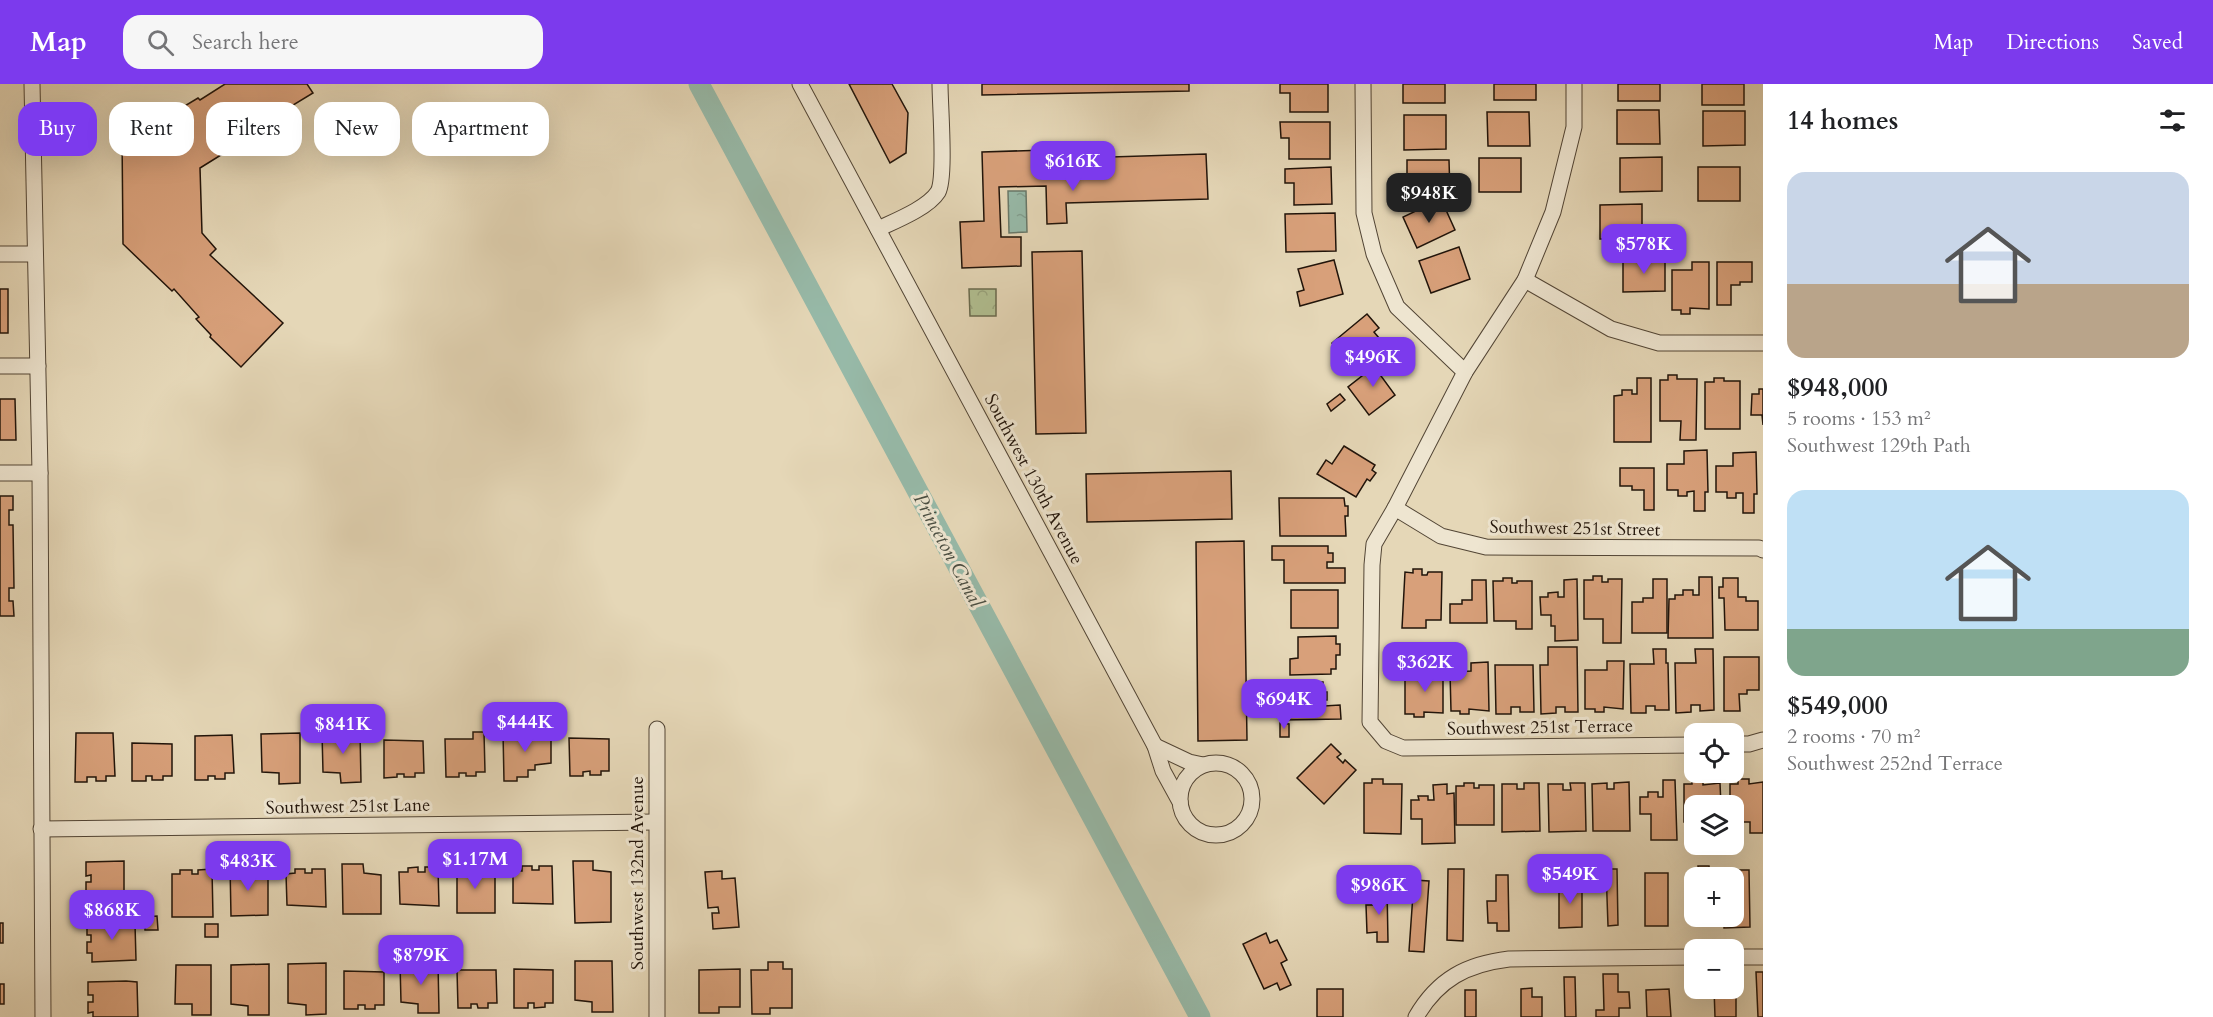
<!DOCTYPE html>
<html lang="en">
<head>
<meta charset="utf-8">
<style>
	body { margin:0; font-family:Cardo,serif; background:#f6f6f6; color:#202124; height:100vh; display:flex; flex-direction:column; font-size:22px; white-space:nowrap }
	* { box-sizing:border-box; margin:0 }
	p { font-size:20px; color:#757577 }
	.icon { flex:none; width:33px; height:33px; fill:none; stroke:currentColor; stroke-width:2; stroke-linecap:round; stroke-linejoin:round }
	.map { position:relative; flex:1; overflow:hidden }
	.panel { display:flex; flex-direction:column; background:#fff; width:450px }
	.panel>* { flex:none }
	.banner { position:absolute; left:18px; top:18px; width:570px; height:54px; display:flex; gap:12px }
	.controls { position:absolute; left:1684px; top:639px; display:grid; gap:12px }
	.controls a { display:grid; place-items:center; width:60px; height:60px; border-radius:12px; background:#fff; box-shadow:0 6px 24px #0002; font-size:30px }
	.price { position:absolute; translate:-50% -51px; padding:0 14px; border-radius:12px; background:#7c3aed; color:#fff; font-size:20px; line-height:39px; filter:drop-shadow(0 2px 3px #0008) }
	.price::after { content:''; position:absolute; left:50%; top:36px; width:18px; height:14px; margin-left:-9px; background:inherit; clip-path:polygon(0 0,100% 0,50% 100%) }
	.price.current { background:#222; color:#fff }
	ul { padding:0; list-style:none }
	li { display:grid; align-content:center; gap:12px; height:318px; padding:0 24px }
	li span { display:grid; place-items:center; height:186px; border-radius:18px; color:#555 }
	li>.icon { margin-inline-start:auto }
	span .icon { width:108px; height:108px; fill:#fffc; stroke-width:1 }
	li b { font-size:26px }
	h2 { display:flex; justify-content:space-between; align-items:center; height:72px; padding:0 24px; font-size:26px }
	.chip { padding:0 21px; border-radius:18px; background:#fff; box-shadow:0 6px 24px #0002; font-size:21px; line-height:54px }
	.chip.current { background:#7c3aed; color:#fff }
	header { display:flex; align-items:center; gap:36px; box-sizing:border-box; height:84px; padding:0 30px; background:#7c3aed; color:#fff }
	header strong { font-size:28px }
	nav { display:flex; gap:33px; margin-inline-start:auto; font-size:21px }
	.search { width:420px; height:54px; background:#f6f6f6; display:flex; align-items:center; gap:15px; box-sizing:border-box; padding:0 21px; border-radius:18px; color:#757577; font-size:22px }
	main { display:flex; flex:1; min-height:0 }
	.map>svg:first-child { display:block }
	.park { fill:url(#park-crowns); stroke:#696a4e; stroke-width:1.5 }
	.water { fill:url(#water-ripples); stroke:#687869; stroke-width:1.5 }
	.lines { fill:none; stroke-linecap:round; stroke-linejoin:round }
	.canal { stroke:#97baa9; stroke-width:21 }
	.building { fill:#d8a07a; stroke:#21140a; stroke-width:1.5 }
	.street-casing { stroke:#524535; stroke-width:17 }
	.street { stroke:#eee5d0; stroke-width:15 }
	.labels { text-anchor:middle; stroke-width:6; stroke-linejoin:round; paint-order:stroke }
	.street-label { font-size:18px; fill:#21140a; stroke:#eee5d0 }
	.water-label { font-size:20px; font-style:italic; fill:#4a4e42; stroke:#eee5d0 }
</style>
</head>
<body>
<header>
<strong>Map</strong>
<div class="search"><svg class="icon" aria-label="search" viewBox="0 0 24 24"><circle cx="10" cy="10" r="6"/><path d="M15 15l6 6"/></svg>Search here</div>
<nav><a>Map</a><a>Directions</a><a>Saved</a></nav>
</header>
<main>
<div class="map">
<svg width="1763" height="933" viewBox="0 0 1763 933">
	<defs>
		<pattern id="park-crowns" width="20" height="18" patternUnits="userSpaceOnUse" patternTransform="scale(1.5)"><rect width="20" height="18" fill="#b1bf91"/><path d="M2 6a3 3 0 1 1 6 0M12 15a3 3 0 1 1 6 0" fill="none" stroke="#98a37c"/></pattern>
		<pattern id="water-ripples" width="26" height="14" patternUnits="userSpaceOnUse" patternTransform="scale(1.5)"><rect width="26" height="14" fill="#97baa9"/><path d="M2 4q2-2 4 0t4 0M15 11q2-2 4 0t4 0" fill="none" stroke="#829f90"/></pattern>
	</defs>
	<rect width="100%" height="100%" fill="#e5d7b7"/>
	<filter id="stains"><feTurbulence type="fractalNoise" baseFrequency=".00333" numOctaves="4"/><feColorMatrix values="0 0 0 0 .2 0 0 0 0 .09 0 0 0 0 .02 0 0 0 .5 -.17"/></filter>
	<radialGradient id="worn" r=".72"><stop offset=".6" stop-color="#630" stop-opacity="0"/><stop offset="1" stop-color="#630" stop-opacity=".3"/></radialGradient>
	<path class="park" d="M969 205H996V232H970Z"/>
	<path class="water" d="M1026 107 1027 148 1009 149 1008 107Z"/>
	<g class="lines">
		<path class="canal" d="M699 0 1200 933"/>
	</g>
	<g class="building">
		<path d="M225 0H307L313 9 226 62 229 66 200 84 202 149 216 165 210 171 283 239 241 283 210 253 211 251 196 235 199 233 174 205 172 207 123 160 122 50H127L132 41 164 40 170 36 168 32 198 14 200 16Z"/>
		<path d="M849 0H892L908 29 906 69 890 79Z"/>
		<path d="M982 0H1189V7L982 11Z"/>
		<path d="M1280 0H1328V28H1290V9H1280Z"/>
		<rect x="1403" y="0" width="42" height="19"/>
		<rect x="1494" y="0" width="42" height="16"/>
		<rect x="1618" y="0" width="42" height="17"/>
		<rect x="1702" y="0" width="42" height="21"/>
		<path d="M1617 26H1659L1660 60H1617Z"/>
		<path d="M1703 27H1745V61L1703 62Z"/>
		<path d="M1487 28H1529L1530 62H1488Z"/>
		<path d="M1404 31H1446V65L1404 66Z"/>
		<path d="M1280 38H1330V75H1289V54H1281Z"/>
		<path d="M1046 66 1047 75 1206 70 1208 115 1066 119 1067 139 1047 140 1046 102 999 103 1001 153H1021V182L962 184 960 138 984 137 982 68Z"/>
		<path d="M1662 73V107L1620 108V74Z"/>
		<rect x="1479" y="74" width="42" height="34"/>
		<path d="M1407 76H1449L1450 110H1407Z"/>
		<path d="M1331 83 1332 120 1294 121V99H1285V85Z"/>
		<rect x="1698" y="83" width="42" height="34"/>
		<path d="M1441 115 1455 146 1417 164 1403 133Z"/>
		<path d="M1642 120V155H1600V121Z"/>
		<path d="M1335 129 1336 167 1286 168 1285 130Z"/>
		<path d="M1459 163 1470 195 1431 209 1419 177Z"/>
		<path d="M1082 167 1086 349 1036 350 1032 168Z"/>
		<path d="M1665 173V207L1623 208V174Z"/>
		<path d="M1334 176 1343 210 1300 222 1297 208 1304 206 1298 185Z"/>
		<path d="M1692 178H1709V225L1690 224V230H1681V226H1672V186H1692Z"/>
		<path d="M1717 178H1752V198H1740V201H1731V221H1717Z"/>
		<rect x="0" y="205" width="8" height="44"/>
		<path d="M1367 230 1379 244 1374 248 1384 260 1348 290 1340 281 1347 276 1332 259Z"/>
		<path d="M1385 274 1392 284 1381 292 1395 311 1369 331 1348 303Z"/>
		<path d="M1668 291H1677V295H1697L1696 356H1680L1681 337H1660V296H1668Z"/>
		<path d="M1637 294H1651V358H1614V312L1622 311V306H1632V310H1637Z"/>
		<path d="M1714 294H1724V297H1740V345H1705V298H1714Z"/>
		<path d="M1759 305H1763V341L1762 331H1751L1752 310H1759Z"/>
		<path d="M1340 310 1345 316 1331 327 1327 320Z"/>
		<path d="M0 315H15L16 356H0Z"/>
		<path d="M1344 362 1375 381 1372 386 1376 389 1370 397 1367 395 1356 413 1317 390 1326 376 1332 380Z"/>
		<path d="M1707 366 1708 408H1705V427H1694V407L1687 408V412H1678V406H1667V380H1684V367Z"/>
		<path d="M1756 368 1757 410H1754V429H1743V409H1736V414H1727V408H1716V382H1733V369Z"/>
		<path d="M1620 384H1654V426H1644V406H1632V402H1620Z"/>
		<path d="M1231 387 1232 435 1087 438 1086 390Z"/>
		<path d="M0 412H13V426H9V441H13L14 504H9V517H13L14 532H0Z"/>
		<path d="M1279 414H1344L1345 422H1348V432H1345L1346 452H1280Z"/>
		<path d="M1244 457 1247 656 1198 657 1196 458Z"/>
		<path d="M1272 462H1328V469H1333V478H1327V484H1345V499H1284V476H1272Z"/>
		<path d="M1413 485H1422V491H1427L1428 488H1442L1441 536H1426V544H1402L1405 488 1413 489Z"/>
		<path d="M1593 492H1602V498H1608V495H1622L1621 559H1603V535H1584V496H1593Z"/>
		<path d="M1699 493H1712L1713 554H1668L1669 515H1675V511H1683V506H1693V511H1699Z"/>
		<path d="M1503 494H1512V499H1517V497H1532V545H1516V537H1494L1493 497H1503Z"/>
		<path d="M1723 494H1738V513H1746V517H1758V546H1725L1724 514H1719V503H1723Z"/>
		<path d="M1577 495 1578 556 1555 557V542H1551V531H1541L1540 513H1548V509L1558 508V513H1564V496Z"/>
		<path d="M1653 495H1667V549H1632V518H1643V514H1653Z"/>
		<path d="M1472 496H1486L1487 539H1450V520H1462V516H1472Z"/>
		<rect x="1291" y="506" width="47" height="38"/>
		<path d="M1336 552V560H1340V571H1336V585H1331V590L1290 591V575L1298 574V553Z"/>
		<path d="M1548 563H1577L1578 628H1565V623H1556V629L1541 630 1540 581H1548Z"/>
		<path d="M1391 564H1403V586H1390Z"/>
		<path d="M1653 565H1666V579H1668L1669 626H1655V622H1646V629H1631L1630 580H1654Z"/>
		<path d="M1695 565H1713L1714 626 1700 627V621H1691V628L1676 629 1675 579H1696Z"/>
		<path d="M1724 573H1759V606H1747V610H1739L1740 627H1724Z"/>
		<path d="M1607 577H1624L1623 625 1604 623V628H1595V625H1585V586H1607Z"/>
		<path d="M1488 578 1489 627 1469 625V630H1460V627H1451L1450 588 1471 587V579Z"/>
		<path d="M1495 581H1533L1534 628H1520V623H1511V630H1496Z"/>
		<path d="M1443 582V629L1424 628V633H1414V630H1405V591H1427L1426 583Z"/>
		<path d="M1323 598V608H1327V616H1323L1324 622 1340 621 1341 635 1282 636 1281 599Z"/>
		<path d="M1280 639 1289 640V653H1280Z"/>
		<path d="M360 648 361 698 341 699 340 689 323 688 322 649Z"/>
		<path d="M473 648H484L485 688H476V692H466V689H459V693H446L445 655H473Z"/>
		<path d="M503 648H551V679L535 681V686H528V693H517V697H504Z"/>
		<path d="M76 649H113L115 692H106V697H96V693H87V698H75Z"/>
		<path d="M300 649V699L279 700V689L262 688 261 650Z"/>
		<path d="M232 651 234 689H225V695H215V692H208V696H195V652Z"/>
		<path d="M569 654 609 655V687H601V691H590V687L583 688V692H570Z"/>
		<path d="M384 656 423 657 424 689H415V693H404V690H397V693L384 694Z"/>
		<path d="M132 659 172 660V692H163V696H152V692H146V697H132Z"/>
		<path d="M1331 660 1341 670 1337 673 1343 679 1345 676 1356 686 1324 720 1297 694Z"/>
		<path d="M1372 695H1383V700H1402L1401 750 1364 749V699H1372Z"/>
		<path d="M1692 695H1703V701L1720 699 1721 722H1695V738H1684V700H1692Z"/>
		<path d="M1738 695H1749V700L1763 698V749H1750V738H1734V722H1730V700H1738Z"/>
		<path d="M1663 696H1675L1677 756H1651V730H1640V713H1648V708H1658V713H1663Z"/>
		<path d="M1629 698 1630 747H1593L1592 700 1607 699V705H1614V699Z"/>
		<path d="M1464 699H1474V704H1479V701H1494V741H1456V702H1464Z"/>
		<path d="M1524 699H1539L1540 747 1502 748V700H1517V705H1524Z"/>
		<path d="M1570 699H1585L1586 747 1549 748 1548 700H1563V706H1571Z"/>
		<path d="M1447 700V710L1454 709 1455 759 1422 760V735H1411V716H1419L1418 712H1428V716H1434L1433 701Z"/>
		<path d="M124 777V817L91 818V809H86V798H91V791L86 792V778Z"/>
		<path d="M573 777H593V786L611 788V838L575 839Z"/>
		<path d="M457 778H477V788L495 789V829H457Z"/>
		<path d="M342 780H363L364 789 381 791V830H343Z"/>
		<path d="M230 781H250V791L268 792V831L231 832Z"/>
		<path d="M522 782H532V786H539V782H552L553 820 513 819V787H522Z"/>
		<path d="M1698 782H1709L1710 794H1699Z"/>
		<path d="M418 783V788H425V783H438L439 822 400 820 399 788H408V784Z"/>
		<path d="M212 785 213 833H172V790H180V786H192V790H198V786Z"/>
		<path d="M295 785H305V789H312V785H325L326 823 287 821 286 790 295 789Z"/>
		<path d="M1448 785H1464L1463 857 1447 856Z"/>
		<path d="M1606 785H1617L1618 841 1608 842Z"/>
		<path d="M1723 786H1749L1750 843 1724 844V832H1734V794H1723Z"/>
		<path d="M722 787V795L735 794 739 843 713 845 712 829H719L718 823 708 824 705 788Z"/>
		<rect x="1645" y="789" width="23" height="53"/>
		<path d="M1496 791H1508L1509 847H1497V839H1488L1487 817H1496Z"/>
		<path d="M1414 796 1429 797 1424 868 1409 867Z"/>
		<path d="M1559 798H1582V843L1559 844Z"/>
		<path d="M1688 800H1695V831H1687L1686 806H1688Z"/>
		<path d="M1376 803H1387L1388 858H1377V848L1367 849 1366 821H1376Z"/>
		<path d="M157 832 158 846H145L144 833Z"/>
		<path d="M87 838H125V840H135L136 876 92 878V869H87V858H91V851H87Z"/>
		<rect x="0" y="839" width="3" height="20"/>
		<rect x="205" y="840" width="13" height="13"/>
		<path d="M1266 849 1270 859 1277 856 1287 876 1281 879 1291 901 1280 906 1277 899 1264 905 1243 860Z"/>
		<path d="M575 877H612L613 928H592V918L575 916Z"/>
		<path d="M438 878 439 929H418V920L401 918 400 879Z"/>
		<path d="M768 878H783V885H792V924H770V930H752L751 886H768Z"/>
		<path d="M326 879V930L306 931V921L288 919V880Z"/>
		<path d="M269 880V931H248V922L231 920V881Z"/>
		<path d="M176 881H211V931H192V920H175Z"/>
		<path d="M514 885 553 886V919H545V923L534 924V919H528V924H514Z"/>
		<path d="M740 885V923H719V929H699V886Z"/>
		<path d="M457 886H496L497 919H488V924H478L477 920H471V924H458Z"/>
		<path d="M344 887 384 888V921H375V925H365V921H358V925H344Z"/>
		<path d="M1756 888H1763V933H1758Z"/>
		<path d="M1603 890H1618V908H1629L1630 924H1619V933H1596V926H1604Z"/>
		<path d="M1564 893H1575L1576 933H1565Z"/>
		<path d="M126 897 137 898 138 933H93V928L88 929V918H93V911H88V898Z"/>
		<rect x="0" y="900" width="4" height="20"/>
		<path d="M1532 904V913H1542V933H1521V905Z"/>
		<path d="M1714 904H1736V933H1715Z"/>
		<rect x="1317" y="905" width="26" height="28"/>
		<path d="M1669 905 1671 933H1647L1646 906Z"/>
		<rect x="1465" y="906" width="11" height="27"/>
	</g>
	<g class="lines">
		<defs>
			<g id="street">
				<path d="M32 0 40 389 43 933"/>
				<path d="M800 0 1155 662 1163 687 1180 718"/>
				<path d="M1363 0 1364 129 1374 170 1397 223 1465 288"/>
				<path d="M1574 0V43L1553 128 1525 196 1465 288 1395 424 1374 460 1372 481 1370 638 1386 657 1403 664 1695 661"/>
				<path d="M878 145C895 137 928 124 938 108 946 94 940 21 940 0"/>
				<path d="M0 170H35"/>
				<path d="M1525 196 1611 245 1659 259H1763"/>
				<path d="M0 282H38"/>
				<path d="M0 389H40"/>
				<path d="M1395 424 1441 452 1486 463 1759 464 1763 466"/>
				<path d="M657 645V933"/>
				<path d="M1734 660H1749L1763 656"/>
				<path d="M1155 662 1189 678 1203 681"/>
				<circle cx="1216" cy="715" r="36"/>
				<path d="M41 745 656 738"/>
				<path d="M1734 873H1763"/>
				<path d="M1416 933C1438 895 1467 880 1509 875L1695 873"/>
			</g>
		</defs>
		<use href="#street" class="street-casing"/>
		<use href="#street" class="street"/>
	</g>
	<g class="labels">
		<g class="street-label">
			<text transform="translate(1034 395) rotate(62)" y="6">Southwest 130th Avenue</text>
			<text transform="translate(1575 444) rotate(1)" y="6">Southwest 251st Street</text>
			<text transform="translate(1540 643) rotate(-1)" y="6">Southwest 251st Terrace</text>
			<text transform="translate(348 722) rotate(-1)" y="6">Southwest 251st Lane</text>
			<text transform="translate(637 789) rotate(-90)" y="6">Southwest 132nd Avenue</text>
		</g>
		<g class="water-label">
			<text transform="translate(949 466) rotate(62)" y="7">Princeton Canal</text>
		</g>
	</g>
	<rect width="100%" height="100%" filter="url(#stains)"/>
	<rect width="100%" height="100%" fill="url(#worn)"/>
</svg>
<div class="controls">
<a><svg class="icon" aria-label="locate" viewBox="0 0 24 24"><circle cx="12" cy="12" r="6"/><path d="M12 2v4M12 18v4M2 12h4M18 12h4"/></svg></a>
<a><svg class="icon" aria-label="layers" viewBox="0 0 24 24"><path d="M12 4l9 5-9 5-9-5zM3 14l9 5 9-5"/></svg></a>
<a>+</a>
<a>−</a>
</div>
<b class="price" style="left:1073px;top:108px">$616K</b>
<b class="price current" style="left:1429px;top:140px">$948K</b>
<b class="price" style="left:1644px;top:191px">$578K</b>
<b class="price" style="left:1373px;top:304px">$496K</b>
<b class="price" style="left:1425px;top:609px">$362K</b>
<b class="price" style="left:1284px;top:646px">$694K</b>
<b class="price" style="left:525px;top:669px">$444K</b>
<b class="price" style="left:343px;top:671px">$841K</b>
<b class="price" style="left:475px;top:806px">$1.17M</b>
<b class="price" style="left:248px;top:808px">$483K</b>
<b class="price" style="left:1570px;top:821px">$549K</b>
<b class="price" style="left:1379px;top:832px">$986K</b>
<b class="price" style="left:112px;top:857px">$868K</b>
<b class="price" style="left:421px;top:902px">$879K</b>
<div class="banner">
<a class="chip current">Buy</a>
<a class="chip">Rent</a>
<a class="chip">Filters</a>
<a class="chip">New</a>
<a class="chip">Apartment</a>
</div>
</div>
<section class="panel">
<h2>14 homes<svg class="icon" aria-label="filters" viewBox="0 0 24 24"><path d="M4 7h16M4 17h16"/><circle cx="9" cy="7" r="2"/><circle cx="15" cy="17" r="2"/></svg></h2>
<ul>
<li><span style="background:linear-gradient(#c9d6e8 60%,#b9a48a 0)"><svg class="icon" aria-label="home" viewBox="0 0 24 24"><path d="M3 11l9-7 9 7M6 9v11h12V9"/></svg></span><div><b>$948,000</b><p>5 rooms · 153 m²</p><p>Southwest 129th Path</p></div></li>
<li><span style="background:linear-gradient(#bfe0f5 75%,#7fa58c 0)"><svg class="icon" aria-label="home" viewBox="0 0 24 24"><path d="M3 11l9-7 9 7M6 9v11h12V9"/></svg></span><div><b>$549,000</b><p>2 rooms · 70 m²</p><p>Southwest 252nd Terrace</p></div></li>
</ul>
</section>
</main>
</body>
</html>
